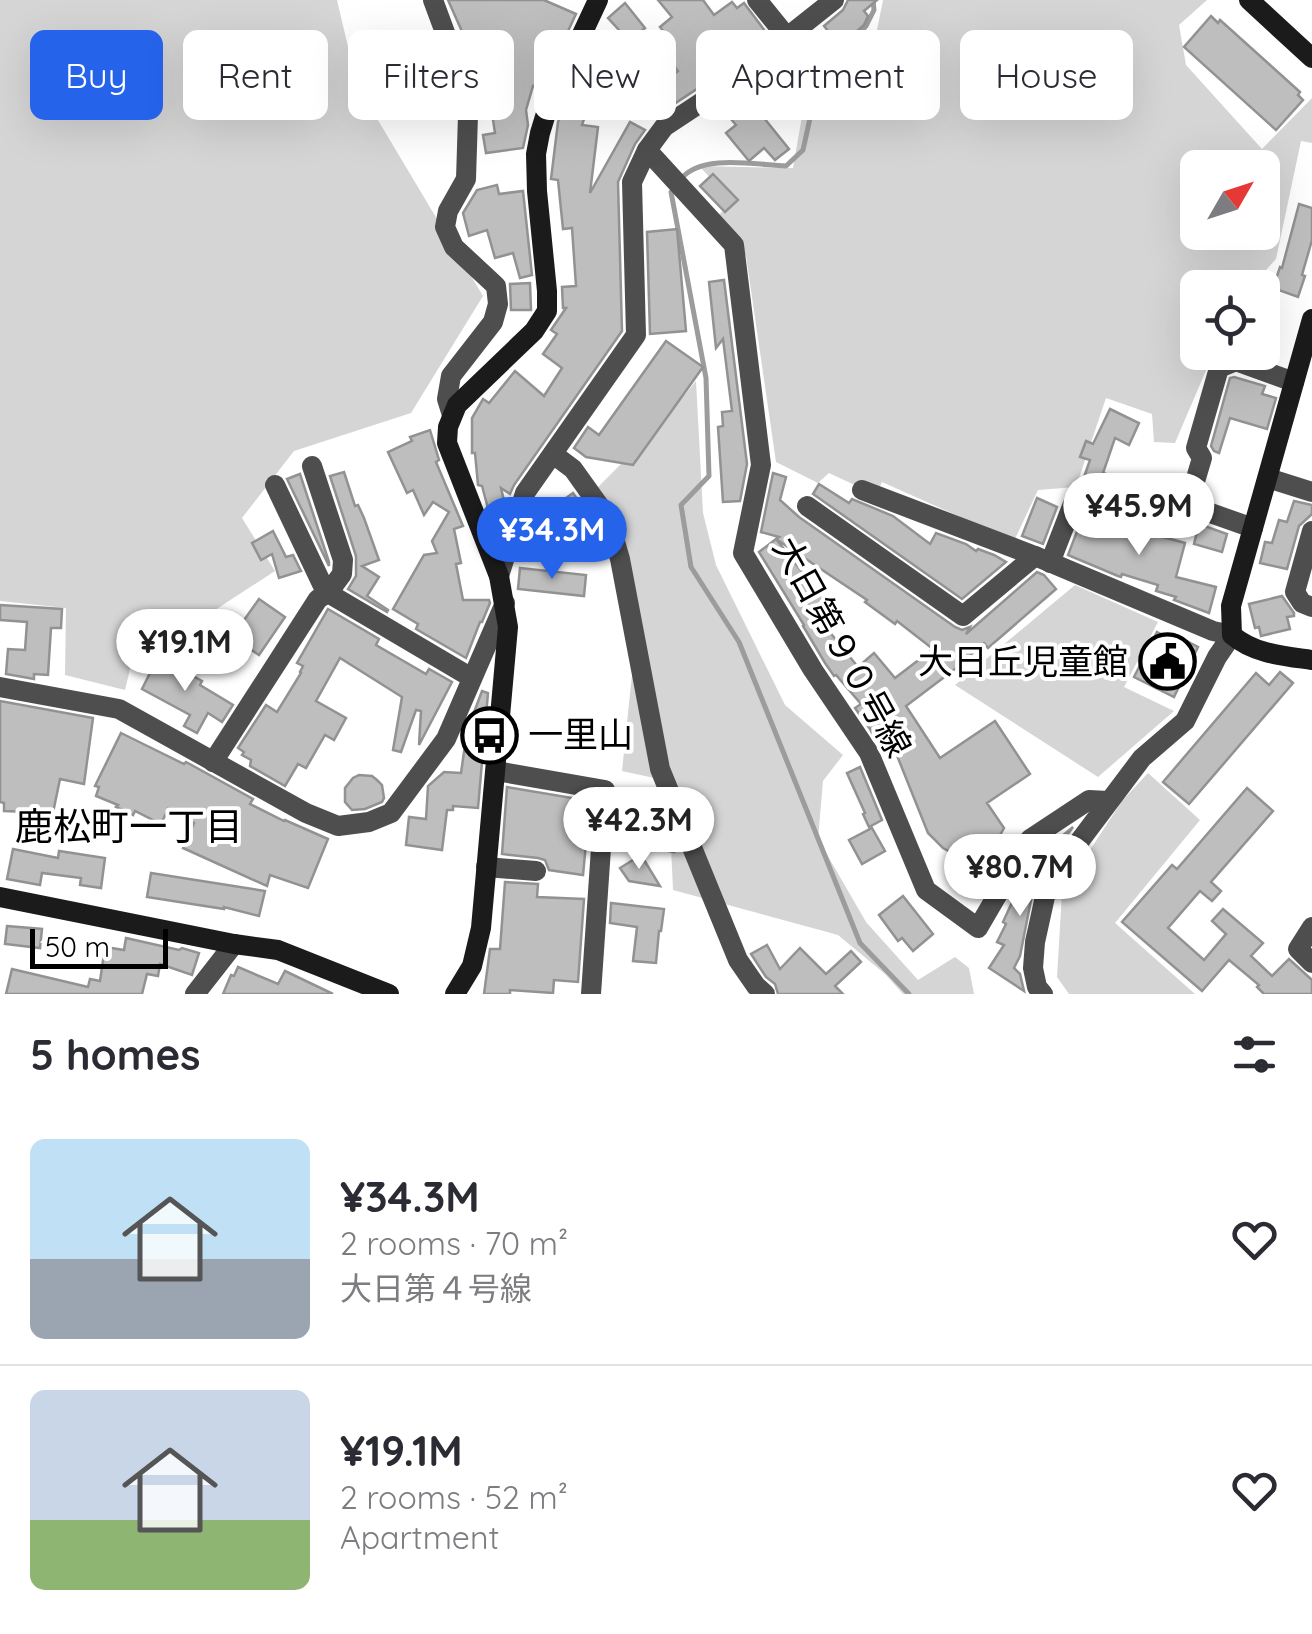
<!DOCTYPE html>
<html lang="en">
<head>
<meta charset="utf-8">
<style>
	body { margin:0; font-family:Quicksand,"Noto Sans JP",sans-serif; background:#f7f7f7; color:#2b2b33; height:100vh; display:flex; flex-direction:column; font-size:38px; white-space:nowrap }
	* { box-sizing:border-box; margin:0 }
	p { font-size:32px; color:#7c7c81 }
	.icon { flex:none; width:55px; height:55px; fill:none; stroke:currentColor; stroke-width:2; stroke-linecap:round; stroke-linejoin:round }
	.map { position:relative; height:994px; overflow:hidden }
	.drawer { display:flex; flex-direction:column; background:#fff; flex:1 }
	.drawer>* { flex:none }
	.guide { position:absolute; left:30px; top:30px; width:1252px; height:90px; display:flex; gap:20px }
	.needle { width:65px; rotate:51deg }
	.buttons { position:absolute; left:1180px; top:150px; display:grid; gap:20px }
	.buttons a { display:grid; place-items:center; width:100px; height:100px; border-radius:15px; background:#fff; box-shadow:0 10px 40px #0002; font-size:50px }
	.scale { position:absolute; left:30px; bottom:25px; width:138px; box-sizing:border-box; padding-left:10px; border:5px solid #000; border-top:0; font-size:28px; line-height:35px; white-space:nowrap; color:#000; -webkit-text-stroke:8px #fff; paint-order:stroke }
	.price { position:absolute; translate:-50% -85px; padding:0 22px; border-radius:35px; background:#fff; color:#222; font-size:32px; line-height:65px; filter:drop-shadow(0 2px 5px #0008) }
	.price::after { content:''; position:absolute; left:50%; top:60px; width:30px; height:22px; margin-left:-15px; background:inherit; clip-path:polygon(0 0,100% 0,50% 100%) }
	.price.current { background:#2563eb; color:#fff }
	ul { padding:0; list-style:none }
	li { display:flex; align-items:center; gap:30px; height:250px; padding:0 30px }
	li+li { border-top:2px solid #e1e1e2 }
	li span { display:grid; place-items:center; flex:none; width:280px; height:200px; border-radius:15px; color:#555 }
	li>.icon { margin-inline-start:auto }
	span .icon { width:120px; height:120px; fill:#fffc; stroke-width:1 }
	li b { font-size:42px }
	h2 { display:flex; justify-content:space-between; align-items:center; height:120px; padding:0 30px; font-size:42px }
	.pill { padding:0 35px; border-radius:15px; background:#fff; box-shadow:0 10px 40px #0002; font-size:35px; line-height:90px }
	.pill.current { background:#2563eb; color:#fff }
	.map>svg:first-child { display:block }
	.green { fill:#d5d5d5; fill-rule:evenodd }
	.lines { fill:none; stroke-linecap:round; stroke-linejoin:round }
	.stream { stroke:#9c9c9c; stroke-width:5 }
	.building { fill:#bebebe; stroke:#929292; stroke-width:2.5 }
	.street { stroke:#4e4e4e; stroke-width:20 }
	.secondary { stroke:#1b1b1b; stroke-width:20 }
	.labels { text-anchor:middle; stroke-width:8; stroke-linejoin:round; paint-order:stroke }
	.street-label { font-size:35px; fill:#000; stroke:#fff }
	.poi-label { font-size:35px; fill:#000; stroke:#fff; text-anchor:end }
	.neighbourhood-label { font-size:38px; fill:#000; stroke:#fff }
</style>
</head>
<body>
<div class="map">
<svg width="1312" height="994" viewBox="0 0 1312 994">
	<rect width="100%" height="100%" fill="#fff"/>
	<g class="green">
		<path d="M0 0H337L357 85 483 296 411 413 294 451 242 518 275 571 212 612 136 644 125 690 65 675 66 608 0 601Z"/>
		<path d="M883 0H1207L1179 25 1186 65 1262 149 1312 98V143L1301 141 1276 259 1266 270 1260 287 1198 288V352L1239 353 1233 369 1207 368 1175 443 1154 442 1152 414 1106 398 1076 487 1038 490 1014 541 882 482 876 495 829 473 818 483 776 462 746 256 716 218 732 201 699 166 793 168 806 93 877 30ZM1198 168H1262V232H1198Z"/>
		<path d="M696 381 703 513 716 565 785 705 843 755 823 781 818 839 866 922 918 980 955 957 969 968 974 994H903L885 974 838 935 673 890 668 781 622 771 633 665 607 529 590 495 662 423Z"/>
		<path d="M1075 585 1158 622 1124 687 1174 711 1098 777 955 685Z"/>
		<path d="M1148 773 1200 820 1115 923 1195 994H1069L1057 977 1062 893 1122 801Z"/>
	</g>
	<g class="lines">
		<g class="stream">
			<path d="M681 179C701 153 757 165 786 166L803 150 820 73 866 26 874 10 873 0"/>
			<path d="M675 188 671 192 706 378 709 476 681 505 691 567 739 642 860 943 909 994"/>
		</g>
	</g>
	<g class="building">
		<path d="M448 0H544L576 14 541 89 533 86 526 110 528 125 523 148 486 153 483 135 495 133 490 100 482 101 476 65 472 67 462 37 464 36Z"/>
		<path d="M658 0H703L714 15 732 2 737 8 744 3 768 35 715 77 671 106 659 91V86L678 71 665 54 675 46 660 27 672 17Z"/>
		<path d="M848 0H877L864 11 868 16 864 25 840 46 824 26 843 10Z"/>
		<path d="M625 3 645 28 609 59 630 68 618 99 591 88 610 41 608 39 619 30 608 18Z"/>
		<path d="M1211 16 1218 23 1220 20 1300 92 1298 95 1303 100 1276 130 1184 47Z"/>
		<path d="M793 50 817 79 804 90 794 77 756 108 789 149 775 160 764 148 749 161 726 133 736 125 720 106Z"/>
		<path d="M566 100 588 107 582 125 598 127 590 193 630 122 645 130 635 144 618 182 622 331 514 485 510 494 501 488 506 509 498 533 489 512 482 486 478 485 475 453H472V418L483 399 489 403 515 371 544 396 562 368 543 354 557 334 551 330 566 308H563L562 287 576 286 572 228 563 229 558 180 551 179 558 122Z"/>
		<path d="M713 174 738 200 725 212 700 186Z"/>
		<path d="M497 185 499 194 523 191 532 275 520 278 513 253 495 258 487 230 469 236 463 213 477 190Z"/>
		<path d="M1299 204 1312 208V240L1302 275 1305 276 1298 297 1273 288 1280 267 1282 268Z"/>
		<path d="M677 229 686 331 650 334 647 232Z"/>
		<path d="M724 280 747 464 740 501 723 502 718 427 723 426 722 412 732 411 723 339 716 348 709 282Z"/>
		<path d="M530 283 531 310H511L510 284Z"/>
		<path d="M666 341 703 367 633 465 586 457 574 448 588 427 599 435Z"/>
		<path d="M1234 377 1265 386 1262 394 1276 398 1267 429 1230 418 1219 453 1214 451 1211 446 1230 378Z"/>
		<path d="M1110 409 1139 423 1129 445 1115 438 1103 473 1126 481 1124 486 1139 492 1135 500 1082 483 1090 460 1080 457 1086 441 1093 444Z"/>
		<path d="M430 430 439 460 436 462 463 526 454 529 461 563 456 564 463 600H489L490 603 482 622H480L466 658 416 629 418 624 393 609 424 555 437 553 432 541 449 512 433 502 424 515 413 490 407 493 388 452 412 441 410 437Z"/>
		<path d="M344 472 355 506 358 505 364 518 379 560 362 566 379 577 367 596 388 610 387 612 348 589 356 576V556L330 476Z"/>
		<path d="M773 473 786 477 780 500 799 517 955 627 962 630 970 627 966 634 1037 572 1044 575 1056 589 988 648 984 643 955 669 906 706 940 758 995 721 1030 774 987 803 1004 828 999 837 983 850 963 855 952 853 943 848 928 833 884 723 872 733 870 729 855 708 861 704 836 675 834 676 825 663 803 626 804 625 759 552 776 539 827 603 825 605 835 616 824 625 858 667 874 653 895 678 933 649 897 621 895 624 865 602 867 600 776 539 779 537 761 532Z"/>
		<path d="M300 474 329 562V566L287 479Z"/>
		<path d="M819 484 849 503 852 499 893 516 930 544 936 533 966 544 976 551 978 549 994 555 1006 562 962 599 813 494Z"/>
		<path d="M573 493 595 524 590 530 601 544 604 554 596 560 555 506Z"/>
		<path d="M1037 498 1057 507 1043 544 1022 536Z"/>
		<path d="M1294 501 1312 505V514L1299 526 1287 569 1260 563 1265 542 1272 543 1279 520 1287 522Z"/>
		<path d="M1084 513 1131 527 1152 525 1161 528 1159 536 1185 543 1176 577 1216 587 1209 613 1174 600 1176 597 1156 591 1158 585 1122 574 1121 577 1118 576 1068 555Z"/>
		<path d="M1199 524 1227 534 1222 552 1194 544Z"/>
		<path d="M273 531 286 557 293 555 301 571 279 578 272 554 261 560 252 543Z"/>
		<path d="M520 568 586 575 584 596 518 589Z"/>
		<path d="M1282 596 1294 613V616L1287 617 1290 629 1261 636 1259 627 1255 628 1249 604Z"/>
		<path d="M259 599 285 617 259 655 232 637Z"/>
		<path d="M0 605 62 609 61 628H51L48 675 34 674V679L6 674 8 649 25 650 27 622 0 620Z"/>
		<path d="M328 609 379 639 376 645 426 674 429 669 452 682 419 745 421 711 416 710 401 752 393 750 402 697 340 658 316 701 346 718 334 740 325 735 306 768 298 764 285 786 250 766 251 760 242 755 244 752 238 748 266 705 277 712 301 673 300 672 303 666 297 663Z"/>
		<path d="M1157 632 1172 640 1175 635 1198 647 1174 697 1134 677Z"/>
		<path d="M158 657 202 681 200 685 233 705 222 722 208 713 197 733 184 726 190 715 142 689Z"/>
		<path d="M1280 672 1293 683 1189 804 1163 782 1256 673 1269 685Z"/>
		<path d="M482 691 488 693 478 808 453 806V810H447L442 850 406 845 409 817 426 819 428 786 444 772 461 773 466 738H470L473 715Z"/>
		<path d="M0 701 93 718 84 784 60 779 50 827 27 822 30 812 4 811V803L0 802Z"/>
		<path d="M121 733 184 764 186 762 253 799 250 804 284 821 285 820 328 839 308 888 270 875 267 886 183 848 194 823 168 809 161 824 135 811 133 815 116 807 118 805 96 796 99 787 95 786Z"/>
		<path d="M860 767 882 820 869 827 863 814 865 813 847 773Z"/>
		<path d="M359 775 372 776 377 780 382 785 384 798 382 802 365 809 352 810 345 802V788L353 778Z"/>
		<path d="M507 787 590 801 583 875 549 870 545 860 538 858 502 854Z"/>
		<path d="M1247 788 1273 811 1211 882 1221 891 1212 901 1200 891 1168 928 1204 960 1226 934 1212 921 1223 909 1263 943 1251 956 1272 976 1289 959 1312 980V994H1264L1257 987 1259 985 1229 960 1202 991 1122 922 1172 865 1177 869Z"/>
		<path d="M618 797 651 802 650 807 661 809 676 844 674 852 634 844 638 850 615 847Z"/>
		<path d="M1073 827 1035 880 1020 956 1014 968 1020 974 1024 991 989 968 1004 945 997 942 1006 924 1003 922 1014 898 1012 897 1035 858Z"/>
		<path d="M872 828 885 851 862 864 849 840Z"/>
		<path d="M13 849 58 858 59 851 105 858 101 888 80 885 81 878 42 873 40 885 7 879Z"/>
		<path d="M641 855 660 886 629 881 620 868Z"/>
		<path d="M151 873 265 891 259 916 224 907V909L147 897Z"/>
		<path d="M505 882 538 884 537 897 584 899 578 982 554 980 553 993 510 990V994H484L490 949H500Z"/>
		<path d="M903 896 933 934 913 951 902 938 898 941 879 915Z"/>
		<path d="M611 903 664 909 661 931H659L656 963 633 961 637 927 610 923Z"/>
		<path d="M7 926 42 929 40 948 5 944Z"/>
		<path d="M126 938 179 950 182 948 199 953 192 975 160 964 158 976 147 974 142 994H6L12 969 88 987 90 979 100 981 105 947 124 950Z"/>
		<path d="M767 945 780 969 800 948 826 974 851 951 861 962 835 986 843 994H778L775 984 766 977 751 954Z"/>
		<path d="M238 967 278 984 285 971 333 994H223L231 975 234 976Z"/>
	</g>
	<g class="lines">
		<g class="street">
			<path d="M433 0 457 65 468 115 466 179 448 211 445 227 454 247 496 286 498 304 493 322 451 376 447 399 452 415"/>
			<path d="M757 0 787 37"/>
			<path d="M647 150 734 245 761 465 743 553 813 670 869 753 926 890 978 928 1030 839 1089 800 1108 801"/>
			<path d="M553 454 573 469 608 518 620 559 660 769 738 960 756 986 765 994"/>
			<path d="M1268 478 1312 492"/>
			<path d="M275 485 322 584 328 593 342 574 343 560 312 466"/>
			<path d="M862 490 1035 556 1213 631 1232 635 1217 657 1185 721 1142 758 1048 883 1035 942 1033 968 1037 987 1043 994"/>
			<path d="M1188 505 1202 458 1196 448 1219 368 1236 361 1294 382"/>
			<path d="M807 506 963 616 1035 556"/>
			<path d="M1312 531 1295 592 1302 603 1312 607"/>
			<path d="M1050 563 1076 496 1134 514 1188 505 1253 528"/>
			<path d="M499 576 525 493 636 335 632 182 647 150 664 127 723 88 834 0"/>
			<path d="M0 687 119 709 306 813 338 826 369 822 391 813 446 739 505 603"/>
			<path d="M213 762 318 599 328 593 472 678"/>
			<path d="M496 771 605 790 591 994"/>
			<path d="M486 867 536 871"/>
			<path d="M1312 927 1298 949 1312 963"/>
			<path d="M195 994 234 944"/>
		</g>
		<g class="secondary">
			<path d="M1249 0 1312 58"/>
			<path d="M1312 319 1231 606 1232 635C1254 654 1284 656 1312 660"/>
			<path d="M0 897 234 944 278 950 389 994"/>
			<path d="M455 994 472 966 481 928 508 627 499 576 447 443 448 427 457 405 534 331 547 311V291L537 191 536 154 540 133 548 107 598 0"/>
		</g>
	</g>
	<defs>
		<symbol id="civic-ring" viewBox="-11 -11 22 22"><circle r="9.5" fill="#fff" stroke="#000" stroke-width="1.5"/><path d="M-.6-6.5H3V-4.5H.6V-3L4-1V1h2V6H-6V1h2V-1L-.6-3ZM-1.2 2.5V6h2.4V2.5Z" fill="#000"/></symbol>
		<symbol id="bus-ring" viewBox="-11 -11 22 22"><circle r="9.5" fill="#fff" stroke="#000" stroke-width="1.5"/><path d="M-5-6H5V4H4V6H2V4H-2V6H-4V4H-5ZM-3.5-4V0h7V-4ZM-3.5 1.2v1.5H-2V1.2ZM2 1.2v1.5H3.5V1.2Z" fill="#000"/></symbol>
	</defs>
	<g fill-rule="evenodd">
		<use href="#civic-ring" x="1136" y="630" width="63" height="63"/>
		<use href="#bus-ring" x="458" y="704" width="63" height="63"/>
	</g>
	<g class="labels">
		<g class="street-label">
			<text transform="translate(842 647) rotate(61)" y="12">大日第９０号線</text>
		</g>
		<g class="poi-label">
			<text x="1128" y="674">大日丘児童館</text>
			<text x="528" y="747" text-anchor="start">一里山</text>
		</g>
		<g class="neighbourhood-label">
			<text x="129" y="840">鹿松町一丁目</text>
		</g>
	</g>
</svg>
<div class="buttons">
<a><svg class="needle" viewBox="-14 -14 28 28"><path d="M0-13l5 13h-10z" fill="#e53935"/><path d="M0 13l5-13h-10z" fill="#7c7c81"/></svg></a>
<a><svg class="icon" aria-label="locate" viewBox="0 0 24 24"><circle cx="12" cy="12" r="6"/><path d="M12 2v4M12 18v4M2 12h4M18 12h4"/></svg></a>
</div>
<div class="scale">50 m</div>
<b class="price" style="left:1139px;top:558px">¥45.9M</b>
<b class="price current" style="left:552px;top:582px">¥34.3M</b>
<b class="price" style="left:185px;top:694px">¥19.1M</b>
<b class="price" style="left:639px;top:872px">¥42.3M</b>
<b class="price" style="left:1020px;top:919px">¥80.7M</b>
<div class="guide">
<a class="pill current">Buy</a>
<a class="pill">Rent</a>
<a class="pill">Filters</a>
<a class="pill">New</a>
<a class="pill">Apartment</a>
<a class="pill">House</a>
</div>
</div>
<section class="drawer">
<h2>5 homes<svg class="icon" aria-label="filters" viewBox="0 0 24 24"><path d="M4 7h16M4 17h16"/><circle cx="9" cy="7" r="2"/><circle cx="15" cy="17" r="2"/></svg></h2>
<ul>
<li><span style="background:linear-gradient(#bfe0f5 60%,#9aa5b1 0)"><svg class="icon" aria-label="home" viewBox="0 0 24 24"><path d="M3 11l9-7 9 7M6 9v11h12V9"/></svg></span><div><b>¥34.3M</b><p>2 rooms · 70 m²</p><p>大日第４号線</p></div><svg class="icon" aria-label="heart" viewBox="0 0 24 24"><path d="M12 20l-8-8c-3-5 5-10 8-4 3-6 11-1 8 4z"/></svg></li>
<li><span style="background:linear-gradient(#c9d6e8 65%,#8fb573 0)"><svg class="icon" aria-label="home" viewBox="0 0 24 24"><path d="M3 11l9-7 9 7M6 9v11h12V9"/></svg></span><div><b>¥19.1M</b><p>2 rooms · 52 m²</p><p>Apartment</p></div><svg class="icon" aria-label="heart" viewBox="0 0 24 24"><path d="M12 20l-8-8c-3-5 5-10 8-4 3-6 11-1 8 4z"/></svg></li>
</ul>
</section>
</body>
</html>
